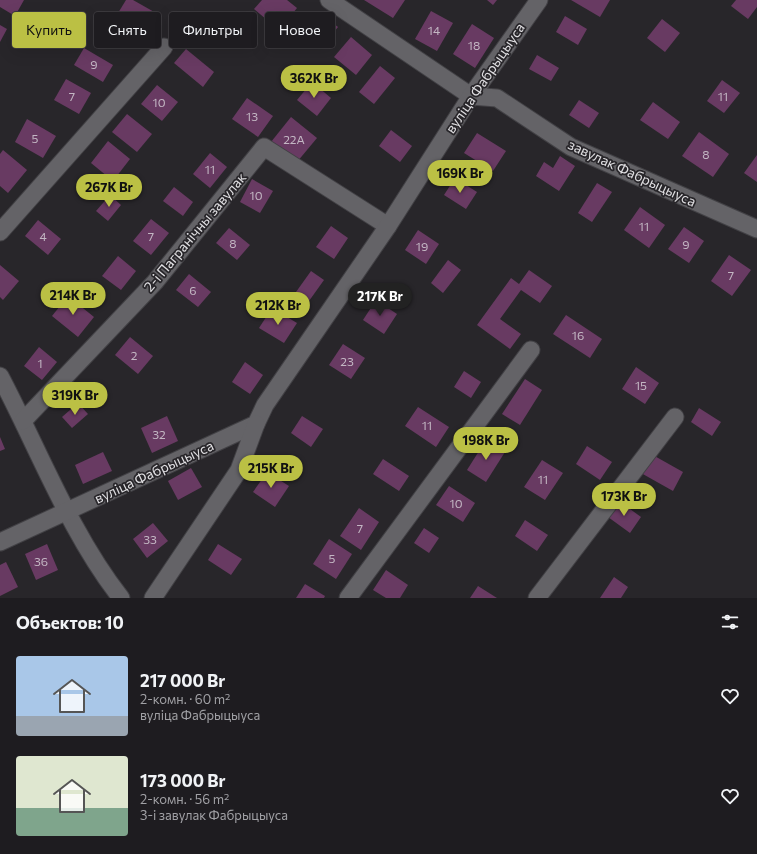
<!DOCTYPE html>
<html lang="ru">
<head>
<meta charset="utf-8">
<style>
	body { margin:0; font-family:Commissioner,sans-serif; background:#2b292d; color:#f1f3f6; height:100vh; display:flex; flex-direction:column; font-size:15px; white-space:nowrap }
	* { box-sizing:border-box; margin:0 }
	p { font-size:13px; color:#a1a1a5 }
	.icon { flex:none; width:22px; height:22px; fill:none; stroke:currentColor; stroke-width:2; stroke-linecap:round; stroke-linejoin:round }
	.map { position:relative; height:598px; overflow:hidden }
	.sheet { display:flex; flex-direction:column; background:#1e1c20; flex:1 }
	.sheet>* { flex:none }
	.top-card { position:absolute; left:12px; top:12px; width:400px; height:36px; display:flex; gap:8px }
	.price { position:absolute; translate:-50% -34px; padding:0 9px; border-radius:14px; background:#bbc044; color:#111; font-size:13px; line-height:26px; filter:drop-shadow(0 1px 2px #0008) }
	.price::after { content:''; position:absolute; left:50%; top:24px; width:12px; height:9px; margin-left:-6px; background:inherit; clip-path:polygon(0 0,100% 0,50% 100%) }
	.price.current { background:#222; color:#fff }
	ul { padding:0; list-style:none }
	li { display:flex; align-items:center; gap:12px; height:100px; padding:0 16px }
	li span { display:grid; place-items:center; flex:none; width:112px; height:80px; border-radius:4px; color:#555 }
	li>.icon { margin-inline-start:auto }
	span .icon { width:48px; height:48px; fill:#fffc; stroke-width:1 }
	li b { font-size:17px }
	h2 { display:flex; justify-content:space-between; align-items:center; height:48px; padding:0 16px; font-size:17px }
	.tag { padding:0 14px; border-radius:4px; background:#1e1c20; box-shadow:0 4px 16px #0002,0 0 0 1px #3c3a3e; font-size:14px; line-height:36px }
	.tag.current { background:#bbc044; color:#111 }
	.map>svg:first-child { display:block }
	.building { fill:#683a62 }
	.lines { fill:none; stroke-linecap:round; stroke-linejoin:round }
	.minor-casing { stroke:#424145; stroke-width:19 }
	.minor { stroke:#646367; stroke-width:17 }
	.labels { text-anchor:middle; stroke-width:3.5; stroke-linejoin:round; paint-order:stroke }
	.number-label { font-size:12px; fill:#c3b6c3 }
	.street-label { font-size:14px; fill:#e1e0e3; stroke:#28262a }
</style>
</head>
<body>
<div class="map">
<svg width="757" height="598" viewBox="0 0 757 598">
	<rect width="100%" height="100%" fill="#28262a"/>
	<g class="building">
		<path d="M0 0H24L15 16 0 7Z"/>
		<path d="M126 0H133L156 13 144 35 115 18Z"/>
		<path d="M262 0H287L297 8 279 30 254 9Z"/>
		<path d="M364 0H405L393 18Z"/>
		<path d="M487 0H497L493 5Z"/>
		<path d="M571 0H610L600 17Z"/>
		<path d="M736 0H757V7L748 19 731 6Z"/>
		<path d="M317 11 338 27 322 47 302 30Z"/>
		<path d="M431 11 453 23 437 51 415 39Z"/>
		<path d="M565 16 587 29 578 45 556 32Z"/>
		<path d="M662 19 680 33 665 52 647 38Z"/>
		<path d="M472 24 494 38 475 68 453 54Z"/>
		<path d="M0 25 7 29 0 42Z"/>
		<path d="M351 37 372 55 356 75 334 57Z"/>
		<path d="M84 48 113 65 103 82 74 65Z"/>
		<path d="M186 49 214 72 203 87 174 63Z"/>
		<path d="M537 55 559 68 551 81 529 69Z"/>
		<path d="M380 66 395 78 374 104 359 92Z"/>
		<path d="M66 79 91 93 79 114 54 100Z"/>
		<path d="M722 80 740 93 724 113 707 101Z"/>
		<path d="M312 82 331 98 317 116 297 100Z"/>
		<path d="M157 85 178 102 162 121 141 104Z"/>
		<path d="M247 98 273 116 258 137 232 119Z"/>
		<path d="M579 100 599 113 589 128 569 115Z"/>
		<path d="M653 102 680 122 668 139 640 120Z"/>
		<path d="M127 114 152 134 137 152 112 132Z"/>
		<path d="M291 117 317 138 297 162 271 142Z"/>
		<path d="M27 119 56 136 43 158 15 142Z"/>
		<path d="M391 130 412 146 400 162 379 146Z"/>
		<path d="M699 132 729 154 713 177 682 156Z"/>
		<path d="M477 133 506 151 493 171 464 153Z"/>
		<path d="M108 141 130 159 113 181 91 163Z"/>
		<path d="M3 150 27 170 8 193 0 186V154Z"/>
		<path d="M210 153 227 167 210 188 193 174Z"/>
		<path d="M757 155V182L744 173Z"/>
		<path d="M560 156 575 166 559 191 536 176 544 162 553 168Z"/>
		<path d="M455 178 477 192 466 209 444 195Z"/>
		<path d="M252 179 273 191 260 213 240 202Z"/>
		<path d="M597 183 612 192 592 222 578 213Z"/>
		<path d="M174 187 193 202 183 216 163 201Z"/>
		<path d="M110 195 121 205 108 221 96 211Z"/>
		<path d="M640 207 665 225 649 248 624 230Z"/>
		<path d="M151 219 169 233 151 255 133 241Z"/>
		<path d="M38 220 61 239 48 255 25 236Z"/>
		<path d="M331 226 348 238 334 259 316 247Z"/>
		<path d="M684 227 704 241 689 263 668 249Z"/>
		<path d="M229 228 250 245 237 260 216 243Z"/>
		<path d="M418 230 439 244 426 264 405 250Z"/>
		<path d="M729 255 751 270 732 296 711 281Z"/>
		<path d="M118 256 136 271 121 290 102 276Z"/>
		<path d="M448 260 461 270 443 293 431 283Z"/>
		<path d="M0 265 19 281 3 300 0 297Z"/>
		<path d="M529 270 552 286 540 303 521 290 500 319 521 334 510 349 477 325 511 278 519 284Z"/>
		<path d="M311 271 324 280 309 301 296 292Z"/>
		<path d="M189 274 211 292 198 307 176 290Z"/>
		<path d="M68 296 94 317 78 337 52 316Z"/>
		<path d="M376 300 397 314 384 334 363 320Z"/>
		<path d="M272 308 297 323 284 343 259 328Z"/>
		<path d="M566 315 602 339 590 358 553 334Z"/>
		<path d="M130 337 153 356 138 374 115 355Z"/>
		<path d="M343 344 365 358 351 379 329 365Z"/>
		<path d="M39 347 57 362 42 380 24 366Z"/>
		<path d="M245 362 263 375 250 394 232 382Z"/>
		<path d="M636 367 659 383 645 404 622 389Z"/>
		<path d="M464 371 481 382 471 398 454 387Z"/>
		<path d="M525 379 542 390 520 425 502 414Z"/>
		<path d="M78 403 88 414 72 428 62 417Z"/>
		<path d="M418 407 449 427 436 447 405 426Z"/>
		<path d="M699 408 721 422 712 436 691 422Z"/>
		<path d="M167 416 178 441 152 453 141 428Z"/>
		<path d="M302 416 323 429 311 447 291 433Z"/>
		<path d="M0 437 5 449 0 451Z"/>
		<path d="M486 440 505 452 486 482 467 470Z"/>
		<path d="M587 446 612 462 600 480 576 464Z"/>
		<path d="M103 452 112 471 83 484 75 465Z"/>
		<path d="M651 454 683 472 673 491 641 473Z"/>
		<path d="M383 459 409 476 399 491 373 474Z"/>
		<path d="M542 460 563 473 545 500 524 487Z"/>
		<path d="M191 468 202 487 178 500 168 481Z"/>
		<path d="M267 472 289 486 275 507 253 492Z"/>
		<path d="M449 486 475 503 463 522 436 505Z"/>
		<path d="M619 501 641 517 630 533 608 517Z"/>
		<path d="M359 508 379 522 361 550 340 536Z"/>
		<path d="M525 520 548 535 537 551 515 536Z"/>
		<path d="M153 523 168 541 147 558 133 539Z"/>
		<path d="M424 528 439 538 429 553 414 543Z"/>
		<path d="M329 539 352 554 336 579 313 564Z"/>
		<path d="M47 544 58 570 36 580 25 554Z"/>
		<path d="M218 544 242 559 231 575 208 560Z"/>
		<path d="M6 562 18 587 0 596V565Z"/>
		<path d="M386 570 408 585 400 598H386L373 590Z"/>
		<path d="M614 577 628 587 621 598H600Z"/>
		<path d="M305 584 325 596 324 598H296Z"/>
		<path d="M478 586 497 598H470Z"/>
	</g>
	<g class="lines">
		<defs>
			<g id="minor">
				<path d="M329 0 471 96 497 98 571 147 757 229"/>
				<path d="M0 232 164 47"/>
				<path d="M0 376C38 448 71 535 121 598"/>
				<path d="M23 421 155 282 264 147 388 226"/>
				<path d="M0 542 256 424 265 405 388 226 471 96 539 0"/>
				<path d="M153 598 239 470 256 424"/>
				<path d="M348 598 531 350"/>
				<path d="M537 598 675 417"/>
			</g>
		</defs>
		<use href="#minor" class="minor-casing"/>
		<use href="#minor" class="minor"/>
	</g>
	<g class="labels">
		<g class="number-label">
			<text x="434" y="35">14</text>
			<text x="474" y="50">18</text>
			<text x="94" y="69">9</text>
			<text x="72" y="101">7</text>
			<text x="723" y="101">11</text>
			<text x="159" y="107">10</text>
			<text x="252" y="121">13</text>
			<text x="35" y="143">5</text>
			<text x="294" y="144">22А</text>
			<text x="706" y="159">8</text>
			<text x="210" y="174">11</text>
			<text x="256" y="200">10</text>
			<text x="644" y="231">11</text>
			<text x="43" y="241">4</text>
			<text x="151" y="241">7</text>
			<text x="233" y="248">8</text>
			<text x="686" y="249">9</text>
			<text x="422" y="251">19</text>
			<text x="731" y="280">7</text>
			<text x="193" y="295">6</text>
			<text x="578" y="340">16</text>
			<text x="134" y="360">2</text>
			<text x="347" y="366">23</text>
			<text x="40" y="368">1</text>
			<text x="641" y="390">15</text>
			<text x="427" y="430">11</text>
			<text x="159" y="439">32</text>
			<text x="543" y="484">11</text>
			<text x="456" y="508">10</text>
			<text x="360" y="533">7</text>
			<text x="150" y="544">33</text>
			<text x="332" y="563">5</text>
			<text x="41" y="566">36</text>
		</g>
		<g class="street-label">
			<text transform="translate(485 78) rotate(-56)" y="5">вуліца Фабрыцыуса</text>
			<text transform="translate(632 173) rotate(25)" y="5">завулак Фабрыцыуса</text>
			<text transform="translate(195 232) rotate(-50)" y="5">2-і Пагранічны завулак</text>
			<text transform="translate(154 472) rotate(-25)" y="5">вуліца Фабрыцыуса</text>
		</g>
	</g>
</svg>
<b class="price" style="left:314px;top:99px">362K Br</b>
<b class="price" style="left:460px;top:194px">169K Br</b>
<b class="price" style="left:109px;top:208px">267K Br</b>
<b class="price" style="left:73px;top:316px">214K Br</b>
<b class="price current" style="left:380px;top:317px">217K Br</b>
<b class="price" style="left:278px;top:326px">212K Br</b>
<b class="price" style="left:75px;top:416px">319K Br</b>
<b class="price" style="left:486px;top:461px">198K Br</b>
<b class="price" style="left:271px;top:489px">215K Br</b>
<b class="price" style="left:624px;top:517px">173K Br</b>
<div class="top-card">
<a class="tag current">Купить</a>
<a class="tag">Снять</a>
<a class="tag">Фильтры</a>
<a class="tag">Новое</a>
</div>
</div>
<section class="sheet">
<h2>Объектов: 10<svg class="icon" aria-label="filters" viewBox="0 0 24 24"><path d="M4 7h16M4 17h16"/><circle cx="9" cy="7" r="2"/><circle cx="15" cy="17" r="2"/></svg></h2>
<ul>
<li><span style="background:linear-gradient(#a9c7e8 75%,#9aa5b1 0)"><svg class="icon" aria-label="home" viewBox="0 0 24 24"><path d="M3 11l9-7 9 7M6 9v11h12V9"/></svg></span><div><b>217 000 Br</b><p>2-комн. · 60 m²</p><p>вуліца Фабрыцыуса</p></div><svg class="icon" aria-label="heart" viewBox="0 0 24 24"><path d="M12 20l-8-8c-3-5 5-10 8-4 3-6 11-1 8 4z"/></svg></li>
<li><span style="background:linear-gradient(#dfe7d0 65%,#7fa58c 0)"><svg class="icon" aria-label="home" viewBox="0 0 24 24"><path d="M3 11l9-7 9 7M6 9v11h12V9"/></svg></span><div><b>173 000 Br</b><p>2-комн. · 56 m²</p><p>3-і завулак Фабрыцыуса</p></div><svg class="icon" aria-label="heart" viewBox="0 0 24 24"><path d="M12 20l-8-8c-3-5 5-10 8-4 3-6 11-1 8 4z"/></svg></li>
</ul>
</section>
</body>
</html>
